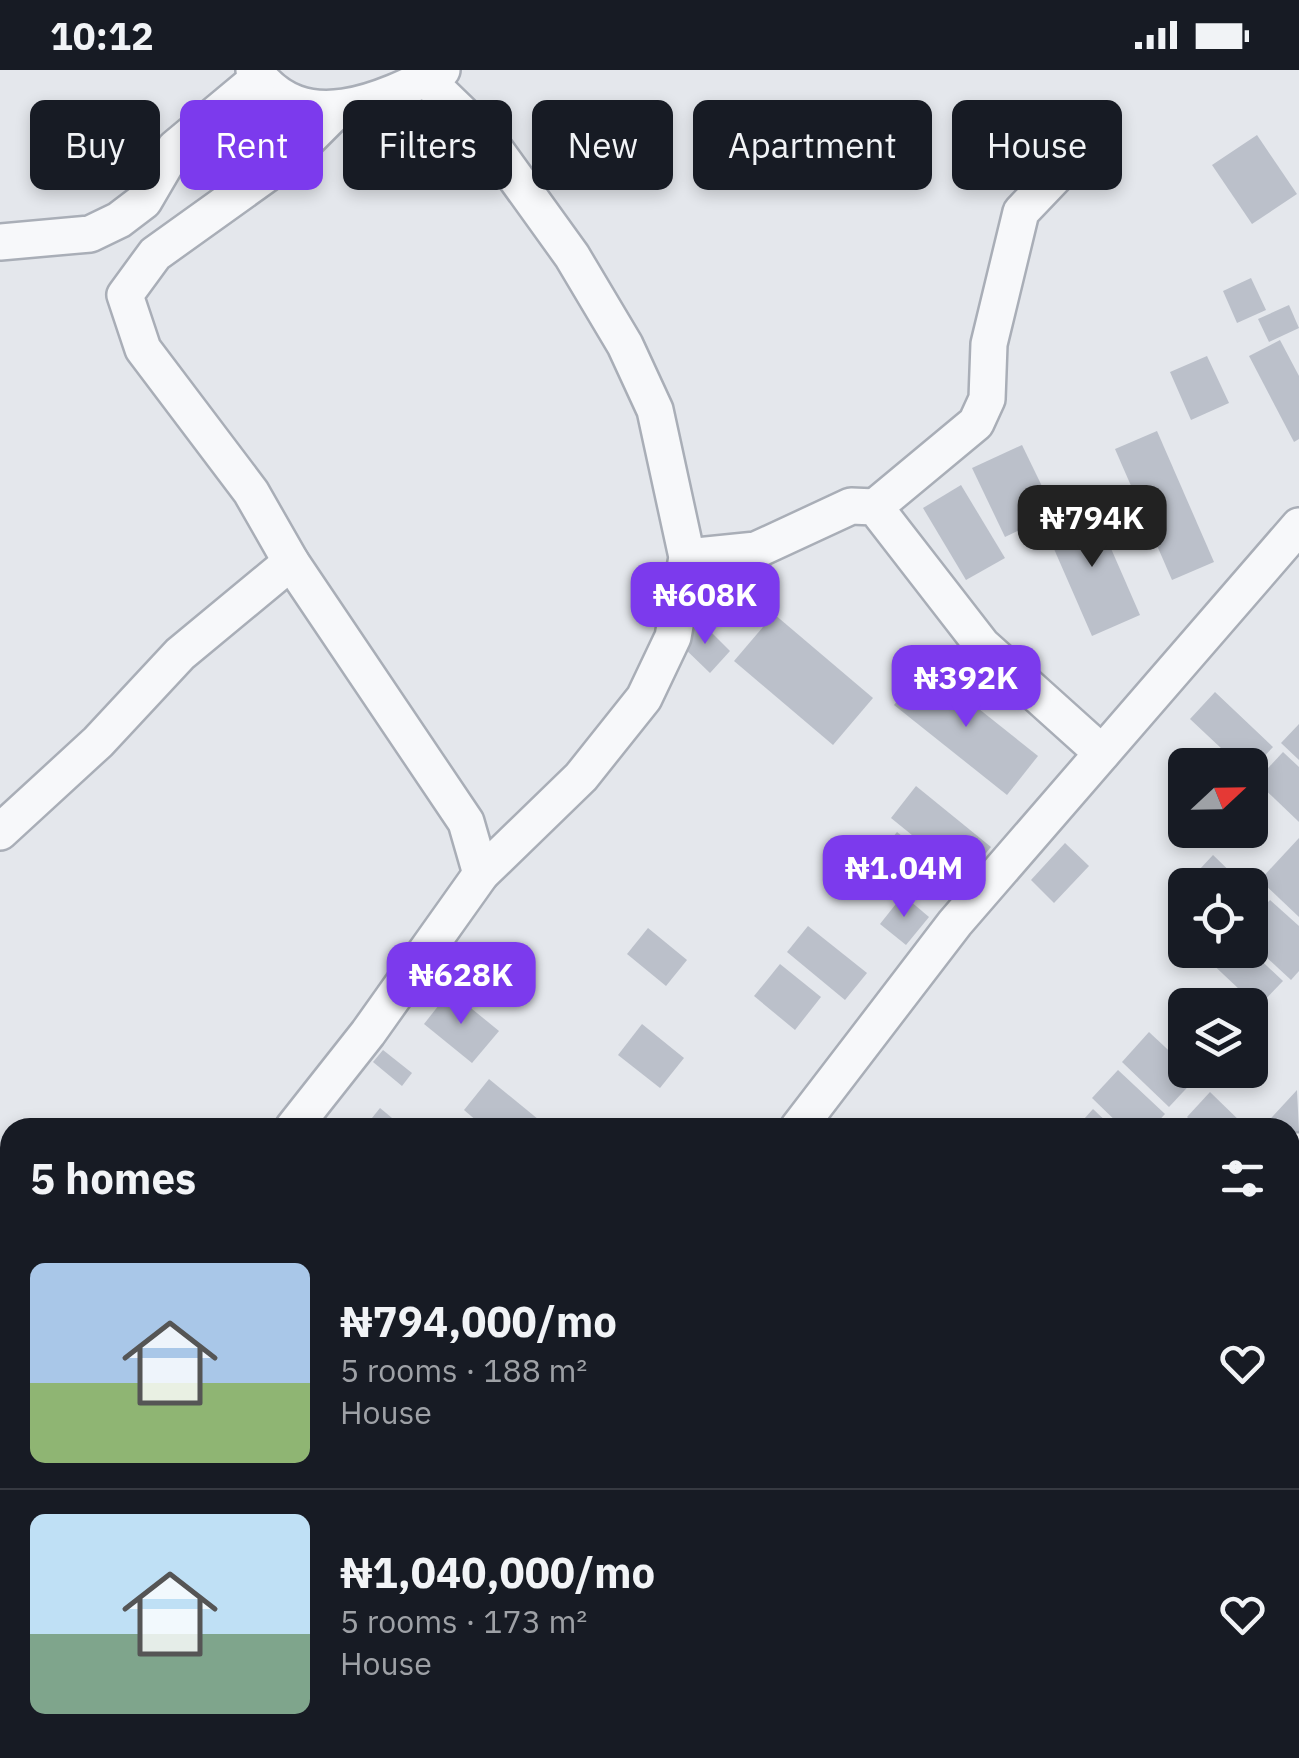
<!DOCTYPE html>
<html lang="en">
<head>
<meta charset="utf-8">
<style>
	body { margin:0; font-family:"IBM Plex Sans",sans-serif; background:#242831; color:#f1f3f6; height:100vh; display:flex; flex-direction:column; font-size:38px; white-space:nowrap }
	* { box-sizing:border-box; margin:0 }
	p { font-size:32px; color:#9ea1a6 }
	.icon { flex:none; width:55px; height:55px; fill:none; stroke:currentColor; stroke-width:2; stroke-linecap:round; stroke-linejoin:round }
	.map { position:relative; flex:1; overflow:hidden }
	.drawer { position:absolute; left:0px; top:1048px; width:1300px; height:642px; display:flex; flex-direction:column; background:#171b24; border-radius:30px 30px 0 0; box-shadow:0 5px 15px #0003 }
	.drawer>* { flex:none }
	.guide { position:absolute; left:30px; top:30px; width:1240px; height:90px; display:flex; gap:20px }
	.needle { width:65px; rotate:68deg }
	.controls { position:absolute; left:1168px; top:678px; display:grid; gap:20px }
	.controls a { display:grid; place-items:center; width:100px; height:100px; border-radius:15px; background:#171b24; box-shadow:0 5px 15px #0003; font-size:50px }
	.price { position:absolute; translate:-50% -85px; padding:0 22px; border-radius:20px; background:#7c3aed; color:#fff; font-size:32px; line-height:65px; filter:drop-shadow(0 2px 5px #0008) }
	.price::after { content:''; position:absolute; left:50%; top:60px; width:30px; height:22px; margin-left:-15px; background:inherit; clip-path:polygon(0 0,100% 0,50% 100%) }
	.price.on { background:#222; color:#fff }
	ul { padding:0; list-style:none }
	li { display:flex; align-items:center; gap:30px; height:250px; padding:0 30px }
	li+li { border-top:2px solid #363941 }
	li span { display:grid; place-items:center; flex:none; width:280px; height:200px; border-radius:15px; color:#555 }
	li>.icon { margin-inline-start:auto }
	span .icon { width:120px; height:120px; fill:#fffc; stroke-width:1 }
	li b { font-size:42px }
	h2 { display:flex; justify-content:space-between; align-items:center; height:120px; padding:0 30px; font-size:42px }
	.pill { padding:0 35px; border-radius:15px; background:#171b24; box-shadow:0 5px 15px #0003; font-size:35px; line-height:90px }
	.pill.on { background:#7c3aed; color:#fff }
	.status { display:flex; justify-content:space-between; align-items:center; height:70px; padding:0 50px; background:#171b24; direction:ltr }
	.status svg { height:28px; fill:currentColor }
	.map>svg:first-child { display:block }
	.building { fill:#bbc0ca }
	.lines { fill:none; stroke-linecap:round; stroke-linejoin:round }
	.minor-casing { stroke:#a9aeb7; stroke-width:40 }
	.minor { stroke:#f7f8fa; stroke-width:35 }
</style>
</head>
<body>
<div class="status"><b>10:12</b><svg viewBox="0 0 49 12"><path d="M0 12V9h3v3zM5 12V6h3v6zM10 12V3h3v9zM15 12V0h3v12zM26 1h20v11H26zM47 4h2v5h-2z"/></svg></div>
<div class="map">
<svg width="1299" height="1688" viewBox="0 0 1299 1688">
	<rect width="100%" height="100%" fill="#e4e7ec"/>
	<g class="building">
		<path d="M1257 65 1297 124 1252 154 1212 95Z"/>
		<path d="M1251 208 1266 240 1237 253 1223 221Z"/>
		<path d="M1289 235 1299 258 1269 272 1258 249Z"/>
		<path d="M1280 270 1299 306V369L1294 372 1249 286Z"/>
		<path d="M1207 286 1229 333 1191 350 1170 302Z"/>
		<path d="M1157 361 1214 492 1172 510 1115 379Z"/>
		<path d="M1022 375 1055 443 1005 467 972 398Z"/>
		<path d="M961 415 1005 488 966 510 923 438Z"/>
		<path d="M1092 435 1140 545 1092 566 1044 456Z"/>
		<path d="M774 544 873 628 833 675 734 591Z"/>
		<path d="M701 552 730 581 710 603 680 574Z"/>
		<path d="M925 596 1038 686 1007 725 894 635Z"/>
		<path d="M1215 622 1273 677 1250 702V695H1239L1190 649Z"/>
		<path d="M1299 654V690L1281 673Z"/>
		<path d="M1283 682 1299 697V752L1256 711Z"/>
		<path d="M916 716 991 777 965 808 891 748Z"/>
		<path d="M897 762 937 795 914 825 873 792Z"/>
		<path d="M1299 768V847L1260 810Z"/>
		<path d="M1065 773 1089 796 1054 833 1031 810Z"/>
		<path d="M1213 785 1244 815H1185V841L1172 829Z"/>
		<path d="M903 825 929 847 906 875 880 854Z"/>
		<path d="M1270 830 1299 856V901L1291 910 1250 872V851Z"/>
		<path d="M808 856 867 903 845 930 787 882Z"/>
		<path d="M648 858 687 890 666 916 627 884Z"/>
		<path d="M1212 880H1250L1283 911 1258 937 1205 887Z"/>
		<path d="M780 894 821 927 795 960 754 926Z"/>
		<path d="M450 921 499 961 472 993 424 954Z"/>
		<path d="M642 954 684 988 660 1018 618 985Z"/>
		<path d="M1149 962 1197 1007 1169 1037 1122 992Z"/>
		<path d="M383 980 412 1003 402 1016 373 992Z"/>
		<path d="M1118 1000 1165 1044 1152 1058H1123L1092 1028Z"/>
		<path d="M489 1009 544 1054 541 1058H485L464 1040Z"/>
		<path d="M1297 1020 1299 1061 1290 1071V1058H1262Z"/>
		<path d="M1210 1022 1247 1058H1199L1187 1047Z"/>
		<path d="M380 1038 404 1058H364Z"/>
		<path d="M1093 1039 1113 1058H1076Z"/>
		<path d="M3 1234 10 1243V1309L0 1296Z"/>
		<path d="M1291 1267 1299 1298V1352L1290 1354Z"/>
		<path d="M1290 1670 1299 1677V1688H1210L1216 1680H1290Z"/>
		<path d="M238 1680H345L340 1688H233Z"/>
		<path d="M428 1680H493L503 1688H438Z"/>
	</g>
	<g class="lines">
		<defs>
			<g id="minor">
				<path d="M254 0C303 69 382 30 442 0"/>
				<path d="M336 41 289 88 155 184 125 225 143 279 251 422 291 492 466 752 481 804"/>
				<path d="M0 172 90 164 119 150 144 131 175 78 259 8"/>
				<path d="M875 437 976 353 987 329 989 274 1021 142 1063 98"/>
				<path d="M687 487 756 480 851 436 875 437 982 575 1102 683"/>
				<path d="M0 762 98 672 180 584 291 492"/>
				<path d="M293 1058 368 963 481 804 581 707 644 628 673 567 687 487 655 340 625 275 572 186 487 68 425 8"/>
				<path d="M798 1058 955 853 1299 456"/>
				<path d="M1290 1092 1299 1081"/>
				<path d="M0 1384 10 1375"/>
				<path d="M1290 1394 1299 1396"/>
				<path d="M0 1528 10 1526"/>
			</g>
		</defs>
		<use href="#minor" class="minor-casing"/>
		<use href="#minor" class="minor"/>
	</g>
</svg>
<div class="controls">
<a><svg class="needle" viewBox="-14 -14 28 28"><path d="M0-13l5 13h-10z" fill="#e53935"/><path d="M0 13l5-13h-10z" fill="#9ea1a6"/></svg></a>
<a><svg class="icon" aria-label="locate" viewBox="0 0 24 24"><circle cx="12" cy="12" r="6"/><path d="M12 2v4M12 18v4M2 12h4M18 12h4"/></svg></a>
<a><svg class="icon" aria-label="layers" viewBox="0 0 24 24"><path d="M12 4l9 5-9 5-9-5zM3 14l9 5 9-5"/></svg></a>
</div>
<b class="price on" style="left:1092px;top:500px">₦794K</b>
<b class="price" style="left:705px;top:577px">₦608K</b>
<b class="price" style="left:966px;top:660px">₦392K</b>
<b class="price" style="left:904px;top:850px">₦1.04M</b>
<b class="price" style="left:461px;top:957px">₦628K</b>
<div class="guide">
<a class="pill">Buy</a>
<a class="pill on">Rent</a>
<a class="pill">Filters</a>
<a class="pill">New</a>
<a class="pill">Apartment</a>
<a class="pill">House</a>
</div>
<section class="drawer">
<h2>5 homes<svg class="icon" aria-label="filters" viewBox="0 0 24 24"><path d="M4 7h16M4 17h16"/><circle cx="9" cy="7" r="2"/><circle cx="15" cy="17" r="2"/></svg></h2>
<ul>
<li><span style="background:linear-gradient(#a9c7e8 60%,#8fb573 0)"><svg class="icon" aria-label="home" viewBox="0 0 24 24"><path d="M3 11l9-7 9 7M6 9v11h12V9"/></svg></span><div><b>₦794,000/mo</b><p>5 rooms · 188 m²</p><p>House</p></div><svg class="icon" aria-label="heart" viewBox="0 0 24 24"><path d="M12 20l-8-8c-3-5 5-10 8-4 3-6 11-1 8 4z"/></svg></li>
<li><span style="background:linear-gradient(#bfe0f5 60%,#7fa58c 0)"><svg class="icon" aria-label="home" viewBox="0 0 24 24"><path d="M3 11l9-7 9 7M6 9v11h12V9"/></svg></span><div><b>₦1,040,000/mo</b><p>5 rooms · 173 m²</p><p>House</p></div><svg class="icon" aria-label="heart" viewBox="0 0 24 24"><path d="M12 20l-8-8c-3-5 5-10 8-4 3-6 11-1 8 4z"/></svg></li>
</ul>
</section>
</div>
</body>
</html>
